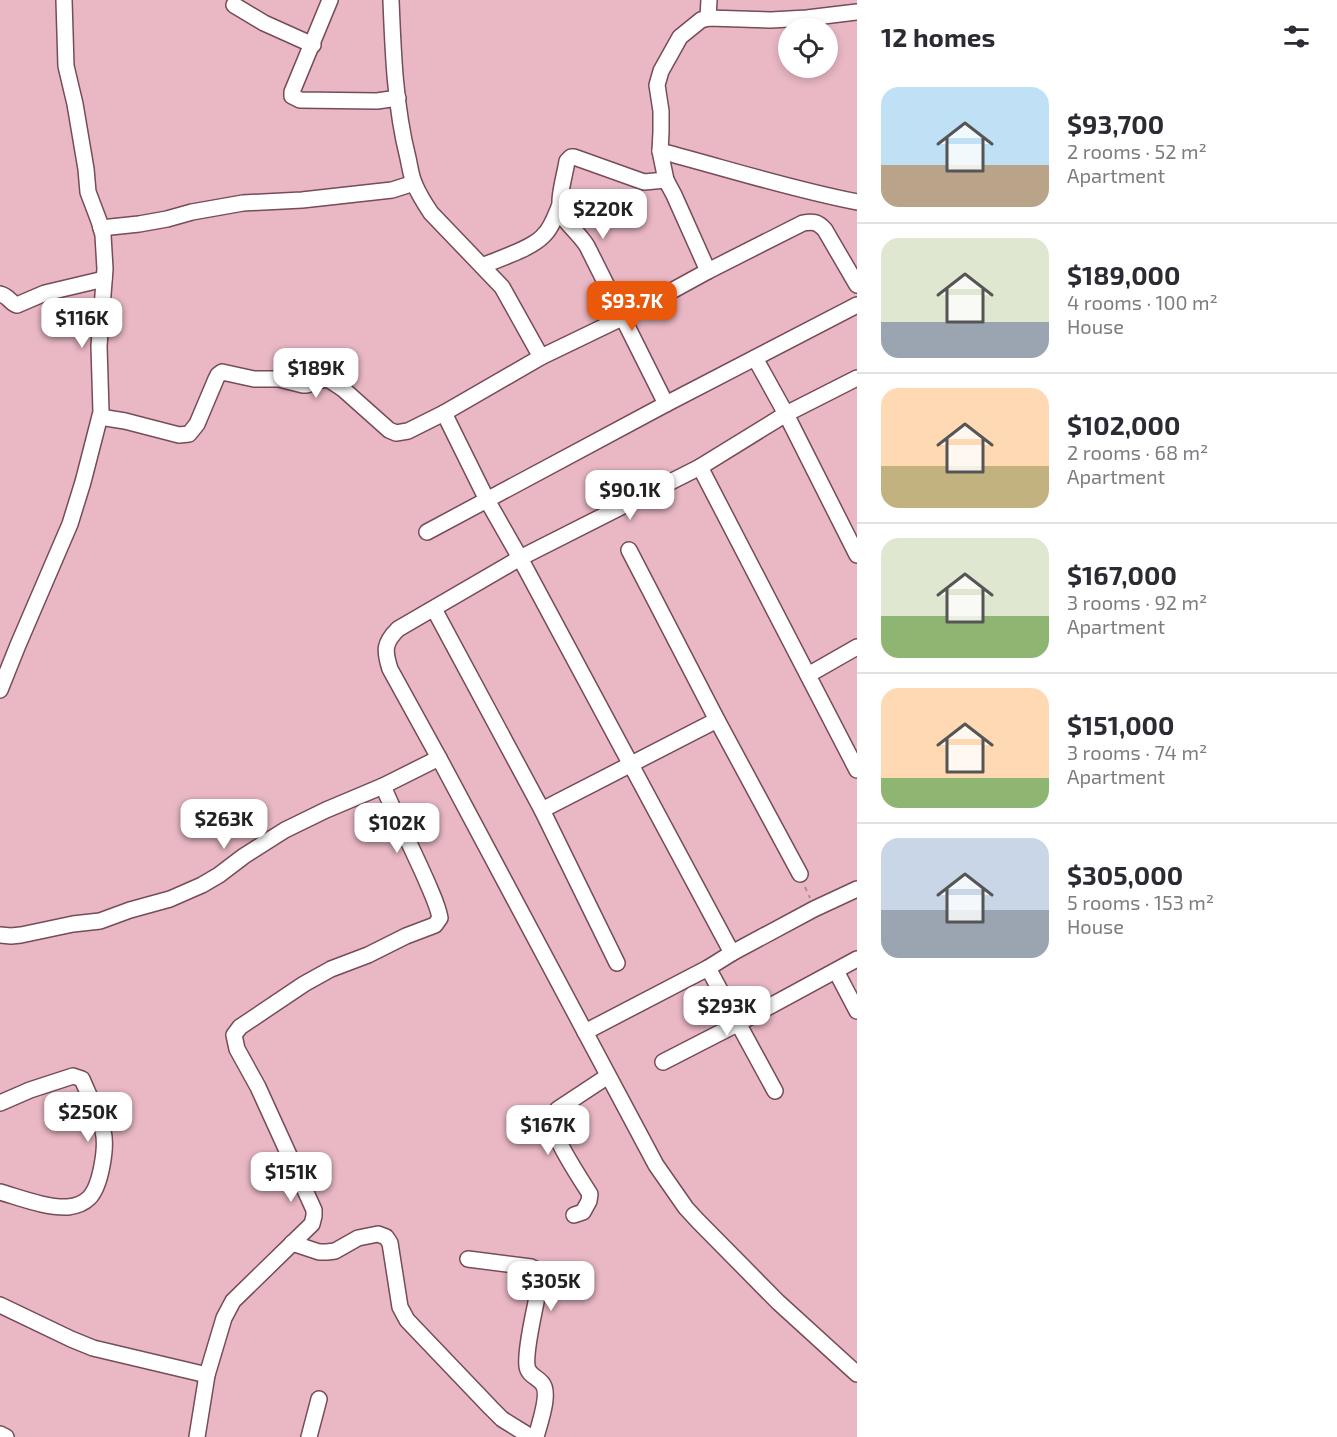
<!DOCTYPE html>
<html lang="en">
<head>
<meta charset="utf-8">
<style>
	body { margin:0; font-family:"Exo 2",sans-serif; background:#f7f7f7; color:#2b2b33; height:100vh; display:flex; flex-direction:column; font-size:22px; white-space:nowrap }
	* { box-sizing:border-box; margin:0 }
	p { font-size:20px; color:#7c7c81 }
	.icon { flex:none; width:33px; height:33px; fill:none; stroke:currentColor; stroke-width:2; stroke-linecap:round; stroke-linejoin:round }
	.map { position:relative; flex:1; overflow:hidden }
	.sheet { display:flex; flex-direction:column; background:#fff; width:480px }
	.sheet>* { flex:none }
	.fabs { position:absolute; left:778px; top:18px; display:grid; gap:12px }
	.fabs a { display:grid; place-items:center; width:60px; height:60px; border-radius:50%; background:#fff; box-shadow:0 3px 9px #0003; font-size:30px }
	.price { position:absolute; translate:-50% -51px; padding:0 14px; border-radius:12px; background:#fff; color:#222; font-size:20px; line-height:39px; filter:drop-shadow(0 2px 3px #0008) }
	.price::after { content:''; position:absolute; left:50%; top:36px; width:18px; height:14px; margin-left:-9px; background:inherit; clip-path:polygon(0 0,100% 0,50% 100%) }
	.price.active { background:#ea580c; color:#fff }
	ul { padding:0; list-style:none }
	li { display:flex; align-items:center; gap:18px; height:150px; padding:0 24px }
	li+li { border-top:2px solid #e1e1e2 }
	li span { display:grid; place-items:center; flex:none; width:168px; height:120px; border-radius:18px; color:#555 }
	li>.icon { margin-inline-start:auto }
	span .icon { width:72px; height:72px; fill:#fffc; stroke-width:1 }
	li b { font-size:26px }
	h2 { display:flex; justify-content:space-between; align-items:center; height:72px; padding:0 24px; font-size:26px }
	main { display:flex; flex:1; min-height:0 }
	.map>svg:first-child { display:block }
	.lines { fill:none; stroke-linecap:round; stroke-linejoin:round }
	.minor-casing { stroke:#764c57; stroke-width:18 }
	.path { stroke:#b28b94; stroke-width:2; stroke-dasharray:4.5 4.5; stroke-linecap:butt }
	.minor { stroke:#fff; stroke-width:15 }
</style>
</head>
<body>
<main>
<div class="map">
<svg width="857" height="1437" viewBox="0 0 857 1437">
	<rect width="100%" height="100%" fill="#e9b8c4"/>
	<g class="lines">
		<defs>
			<g id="minor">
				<path d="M330 0 292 92V96L300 100 377 101 398 98"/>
				<path d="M391 0C393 52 395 107 408 158 410 167 411 177 415 185 419 195 425 204 431 213L502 287 541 357"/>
				<path d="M234 5 264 23 313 45"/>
				<path d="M708 18 709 0"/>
				<path d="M660 151C725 168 790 189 857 202"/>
				<path d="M101 228 139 224 167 219 192 212 243 203 302 200 392 190 414 183"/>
				<path d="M482 266C498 259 531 249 543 236 551 229 555 217 559 207"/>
				<path d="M708 271 674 195 666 180 660 151 661 132V111L657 85 661 71 680 37 701 20 708 18 771 20 807 18 857 12"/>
				<path d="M0 294C9 296 10 303 17 305L45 293 104 279"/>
				<path d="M755 358 786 414 857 555"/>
				<path d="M857 378 786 414 700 467 520 558 398 629C384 643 384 650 390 669L439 758 656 1165 686 1208 698 1221 778 1302 857 1374"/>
				<path d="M666 404 587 246C580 235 570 227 563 217 555 204 565 176 567 161L571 157H574L644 182 666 180"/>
				<path d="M444 413 487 500 520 558 732 953"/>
				<path d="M100 417 125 421 179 435 189 434 197 424 216 379 218 375 222 372 254 379H279L303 385H307L325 379 331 381 343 389 389 430 396 433 408 431 444 413 541 357 624 317 708 271 803 223C813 221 818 222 825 230L857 285"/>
				<path d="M700 467 857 770"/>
				<path d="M427 532 666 404 857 305"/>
				<path d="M629 550 717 720 800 874"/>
				<path d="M434 609 542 810 617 963"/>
				<path d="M808 675 857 647"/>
				<path d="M0 690 18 645 70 524 83 482 101 412 99 346 105 269 103 235 99 221 88 192 86 169 75 104 66 66 64 0"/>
				<path d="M542 810 717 720"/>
				<path d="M0 935 11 936 21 935 73 924 100 921 130 910 170 899 202 885 219 875 244 856 285 830 326 810 383 786 439 758"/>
				<path d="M708 968 775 1091"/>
				<path d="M836 971 857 1011"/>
				<path d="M585 1032 708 968 732 953 814 909 857 889"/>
				<path d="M663 1062 739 1023 857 959"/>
				<path d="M0 1103 30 1090 73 1076 82 1079C89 1096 98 1113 103 1131 107 1146 101 1186 89 1198 84 1203 76 1206 68 1207 46 1208 21 1198 0 1192"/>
				<path d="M574 1215 583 1212 589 1201 590 1194C581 1180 552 1136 552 1121 552 1116 555 1113 558 1109L608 1076"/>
				<path d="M292 1243 319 1252H327L335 1251 358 1238 378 1234 386 1237 390 1243 400 1307 407 1320 491 1408 502 1419 531 1437"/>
				<path d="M468 1259 531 1267 537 1270C541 1281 538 1291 536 1302 533 1318 525 1351 527 1366 528 1375 537 1377 542 1383 551 1393 539 1425 536 1437"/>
				<path d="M0 1305 71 1339 93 1348 207 1375"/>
				<path d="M0 1434 6 1437"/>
				<path d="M197 1437 207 1375 224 1318 233 1301 312 1224 314 1216V1210L258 1087 237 1049 234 1035 240 1027 304 984 331 969 368 955 406 936 435 925 440 918C438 906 432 894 427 882 413 850 397 819 383 786"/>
				<path d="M309 1437 319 1399"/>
			</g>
		</defs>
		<use href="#minor" class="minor-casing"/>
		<path class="path" d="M805 887 810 898"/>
		<use href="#minor" class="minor"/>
	</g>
</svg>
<div class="fabs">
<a><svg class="icon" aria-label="locate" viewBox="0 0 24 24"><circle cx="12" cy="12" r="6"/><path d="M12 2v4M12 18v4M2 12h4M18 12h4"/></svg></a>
</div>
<b class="price" style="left:603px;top:240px">$220K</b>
<b class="price active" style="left:632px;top:332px">$93.7K</b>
<b class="price" style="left:82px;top:349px">$116K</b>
<b class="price" style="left:316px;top:399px">$189K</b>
<b class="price" style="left:630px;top:521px">$90.1K</b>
<b class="price" style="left:224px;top:850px">$263K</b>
<b class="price" style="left:397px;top:854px">$102K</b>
<b class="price" style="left:727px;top:1037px">$293K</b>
<b class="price" style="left:88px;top:1143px">$250K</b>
<b class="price" style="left:548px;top:1156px">$167K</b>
<b class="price" style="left:291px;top:1203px">$151K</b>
<b class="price" style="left:551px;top:1312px">$305K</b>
</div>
<section class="sheet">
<h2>12 homes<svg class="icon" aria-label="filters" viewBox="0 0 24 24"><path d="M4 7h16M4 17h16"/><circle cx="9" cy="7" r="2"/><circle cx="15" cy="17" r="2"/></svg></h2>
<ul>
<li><span style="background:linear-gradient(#bfe0f5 65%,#b9a48a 0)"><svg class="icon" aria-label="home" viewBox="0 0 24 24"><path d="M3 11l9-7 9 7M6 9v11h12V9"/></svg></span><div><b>$93,700</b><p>2 rooms · 52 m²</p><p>Apartment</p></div></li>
<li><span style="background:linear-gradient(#dfe7d0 70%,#9aa5b1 0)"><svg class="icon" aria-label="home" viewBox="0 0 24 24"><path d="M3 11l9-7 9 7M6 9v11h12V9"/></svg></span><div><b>$189,000</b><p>4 rooms · 100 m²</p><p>House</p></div></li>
<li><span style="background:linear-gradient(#ffd9b3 65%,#c2b280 0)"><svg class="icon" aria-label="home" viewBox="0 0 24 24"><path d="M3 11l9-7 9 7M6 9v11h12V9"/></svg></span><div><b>$102,000</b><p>2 rooms · 68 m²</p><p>Apartment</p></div></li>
<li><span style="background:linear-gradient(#dfe7d0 65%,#8fb573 0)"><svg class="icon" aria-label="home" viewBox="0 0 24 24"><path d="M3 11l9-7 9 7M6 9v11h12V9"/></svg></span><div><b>$167,000</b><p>3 rooms · 92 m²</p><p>Apartment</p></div></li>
<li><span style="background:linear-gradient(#ffd9b3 75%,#8fb573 0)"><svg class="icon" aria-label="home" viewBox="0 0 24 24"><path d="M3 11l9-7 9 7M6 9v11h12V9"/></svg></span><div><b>$151,000</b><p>3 rooms · 74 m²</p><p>Apartment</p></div></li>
<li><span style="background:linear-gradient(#c9d6e8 60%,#9aa5b1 0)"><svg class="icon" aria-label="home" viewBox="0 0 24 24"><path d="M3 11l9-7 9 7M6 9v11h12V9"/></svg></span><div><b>$305,000</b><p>5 rooms · 153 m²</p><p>House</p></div></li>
</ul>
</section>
</main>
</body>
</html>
